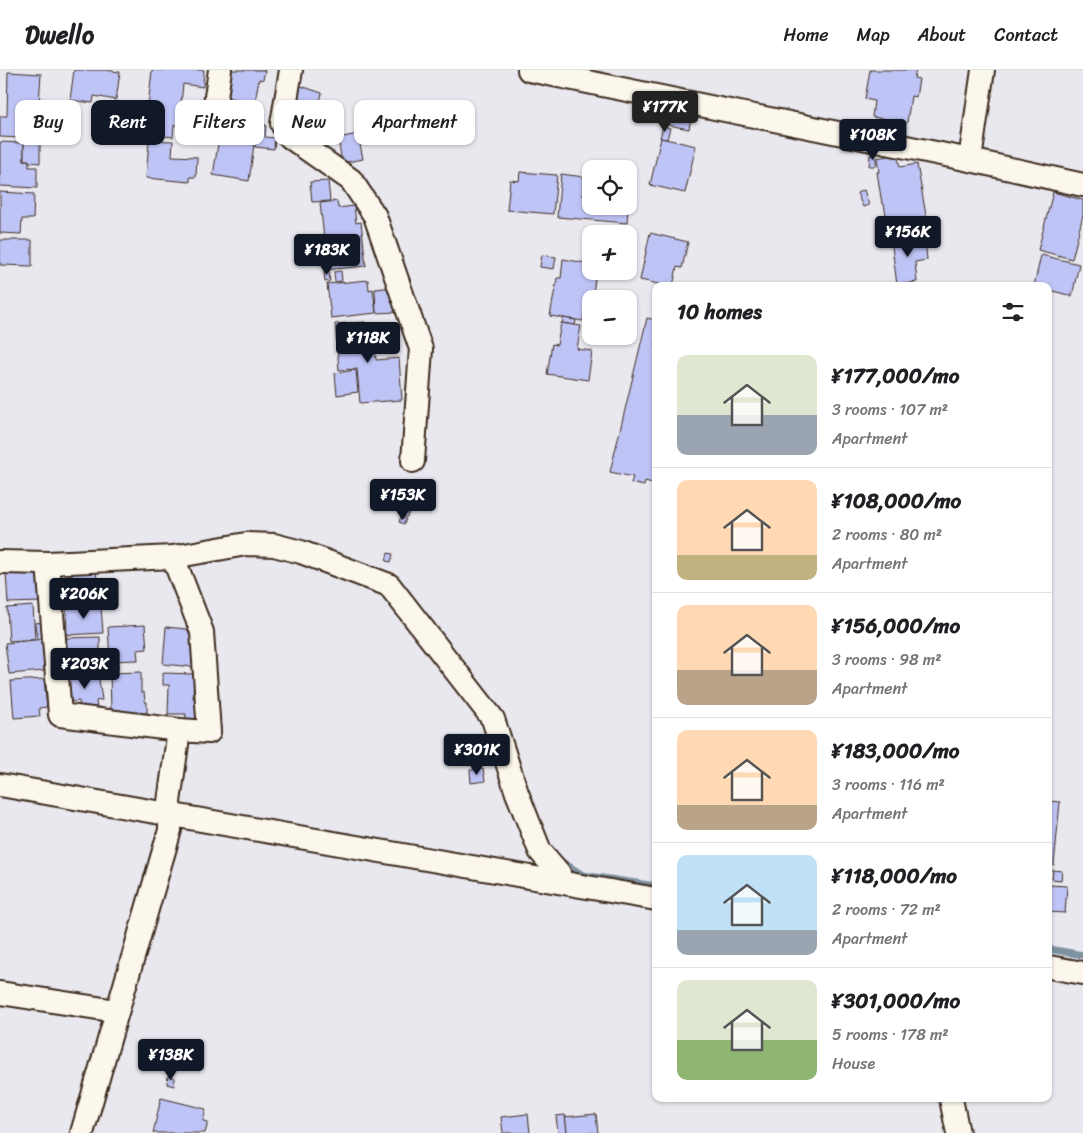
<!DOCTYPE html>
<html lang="en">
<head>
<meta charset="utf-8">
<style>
	body { margin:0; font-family:Sriracha,sans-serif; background:#f2f2f2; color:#202124; height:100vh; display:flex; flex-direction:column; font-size:19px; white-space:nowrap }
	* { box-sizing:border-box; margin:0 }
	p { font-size:16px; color:#757577 }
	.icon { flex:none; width:28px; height:28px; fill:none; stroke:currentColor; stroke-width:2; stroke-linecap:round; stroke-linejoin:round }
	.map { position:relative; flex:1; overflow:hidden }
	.details { position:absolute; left:652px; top:212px; width:400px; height:820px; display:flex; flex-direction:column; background:#fff; border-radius:10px; box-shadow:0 1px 4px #0004 }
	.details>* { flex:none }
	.guide { position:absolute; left:15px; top:30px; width:475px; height:45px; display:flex; gap:10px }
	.buttons { position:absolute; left:582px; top:90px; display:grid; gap:10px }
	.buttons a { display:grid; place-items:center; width:55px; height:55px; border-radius:10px; background:#fff; box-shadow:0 1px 4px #0004; font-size:25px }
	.price { position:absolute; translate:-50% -42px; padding:0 11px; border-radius:5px; background:#111827; color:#fff; font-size:16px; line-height:32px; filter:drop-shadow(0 1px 2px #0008) }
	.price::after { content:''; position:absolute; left:50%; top:30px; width:15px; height:11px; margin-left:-8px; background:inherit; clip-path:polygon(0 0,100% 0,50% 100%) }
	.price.active { background:#222; color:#fff }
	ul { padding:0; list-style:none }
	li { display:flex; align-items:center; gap:15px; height:125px; padding:0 25px }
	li+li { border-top:1px solid #e0e0e0 }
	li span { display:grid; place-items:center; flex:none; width:140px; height:100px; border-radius:10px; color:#555 }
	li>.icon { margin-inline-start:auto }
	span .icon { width:60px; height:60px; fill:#fffc; stroke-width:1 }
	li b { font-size:21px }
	h2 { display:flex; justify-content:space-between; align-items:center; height:60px; padding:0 25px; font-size:21px }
	.chip { padding:0 18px; border-radius:10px; background:#fff; box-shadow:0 1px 4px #0004; font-size:18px; line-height:45px }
	.chip.active { background:#111827; color:#fff }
	header { display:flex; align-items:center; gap:30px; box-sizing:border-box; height:70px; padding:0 25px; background:#fff; border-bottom:1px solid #e0e0e0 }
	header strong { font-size:24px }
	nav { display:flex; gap:28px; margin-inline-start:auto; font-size:18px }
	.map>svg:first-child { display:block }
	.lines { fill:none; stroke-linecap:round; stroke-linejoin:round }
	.stream { stroke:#7e91a0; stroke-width:7 }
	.building { fill:#bfc4f6; stroke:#3b2a1e }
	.street-casing { stroke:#3b2a1e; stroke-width:26 }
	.street { stroke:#fbf7ec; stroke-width:22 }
</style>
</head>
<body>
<header>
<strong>Dwello</strong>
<nav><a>Home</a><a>Map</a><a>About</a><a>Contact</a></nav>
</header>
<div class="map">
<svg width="1083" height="1063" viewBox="0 0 1083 1063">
	<rect width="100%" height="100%" fill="#e9e8ef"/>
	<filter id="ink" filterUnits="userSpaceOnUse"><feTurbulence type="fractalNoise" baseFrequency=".02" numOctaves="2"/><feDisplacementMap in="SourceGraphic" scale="10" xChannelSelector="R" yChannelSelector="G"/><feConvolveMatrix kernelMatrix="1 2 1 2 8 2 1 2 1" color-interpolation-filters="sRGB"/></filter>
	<g filter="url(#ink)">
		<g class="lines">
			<g class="stream">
				<path d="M559 790 583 805 656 816"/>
				<path d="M1049 879 1083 885"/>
			</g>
		</g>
		<g class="building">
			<path d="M74 0H106L120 2 116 30 94 26 93 33 70 30Z"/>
			<path d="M152 0H204L203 17 183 14 179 55H174L173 67 145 64Z"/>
			<path d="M227 0H265L263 10 259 9 255 32 223 27Z"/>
			<path d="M870 0H916L914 8 919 9 916 27 911 26 907 53 872 47 874 31 865 29Z"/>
			<path d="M8 2 41 4 38 49H45L44 69 0 67V46H7Z"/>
			<path d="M298 15 322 23 320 32 330 35 328 41 336 43 325 74 291 61 297 46 289 44Z"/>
			<path d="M223 29 252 33 247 66 232 64V68L217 66Z"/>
			<path d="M129 38 143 40 141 65 127 64Z"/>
			<path d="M670 43 691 47 689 59 668 55Z"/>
			<path d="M119 45 128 46 127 60 118 59Z"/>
			<path d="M249 54 266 55 265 67 275 68 274 79 255 77 256 66 248 65Z"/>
			<path d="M663 56 670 58 667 69 660 68Z"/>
			<path d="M234 64 255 67 249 111 213 105 219 68 233 70Z"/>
			<path d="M358 64 363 89 342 93 338 68Z"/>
			<path d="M661 68 696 76 685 123 650 115Z"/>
			<path d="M149 70 173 71 172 86 197 87 196 107H190V112L146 108Z"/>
			<path d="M0 72 24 73V90H29V97H37V118L0 116Z"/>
			<path d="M24 72H40V93L29 92V90H24Z"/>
			<path d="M897 84 900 97 917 94 929 162 890 169 884 134H882L877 102H879L877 88Z"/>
			<path d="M870 85H876V96H869Z"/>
			<path d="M520 102 557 105 553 144 507 140 510 110 519 111Z"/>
			<path d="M561 104 584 107 582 125 591 126V136H628L627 153 557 147Z"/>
			<path d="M328 111 330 131 312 132 310 112Z"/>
			<path d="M864 120 869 135 863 137 857 123Z"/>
			<path d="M0 122 34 124 33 149H22L21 164 0 163Z"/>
			<path d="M1053 122 1083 130V145L1072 189 1038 180Z"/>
			<path d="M337 131 338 138 354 136 356 153 361 152 366 196 325 200 324 195 327 194 320 133Z"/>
			<path d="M650 163 688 172 682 198 677 197 673 216H668L640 210Z"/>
			<path d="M925 166 927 190 915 192 917 212 897 215 891 169Z"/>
			<path d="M0 170H32V196L0 195Z"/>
			<path d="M542 185 556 187 554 199 540 197Z"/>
			<path d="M1041 185 1079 194 1072 226 1049 220V216H1034Z"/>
			<path d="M563 189 591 194V201H596L593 224 588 223 583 251 550 246 557 208H561Z"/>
			<path d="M329 200 330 211 325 212 324 201Z"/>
			<path d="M341 201 342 211 335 212 334 202Z"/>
			<path d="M368 210 369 220 373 219 376 243 331 248 327 214Z"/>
			<path d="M395 217 397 242 376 243 375 219Z"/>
			<path d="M563 248 576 250 575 255 562 253Z"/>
			<path d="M647 248 656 250V414L645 411 644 416 631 413 633 407 610 402Z"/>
			<path d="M365 252V256L373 255 376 290 399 288 402 330 360 333 357 299 339 300 335 254Z"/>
			<path d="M561 253 581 256 577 279 592 281 588 310 547 304 552 274 557 275Z"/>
			<path d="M356 300 358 322 337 325 335 303Z"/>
			<path d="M413 418 418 421 414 428 409 425Z"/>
			<path d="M403 439 409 442 407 447 400 445Z"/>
			<path d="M401 447 406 449 404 454 399 452Z"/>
			<path d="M388 483 393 484 391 492 386 491Z"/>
			<path d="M44 500 41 532 8 533 6 503Z"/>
			<path d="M96 501 99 529 67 531 65 503Z"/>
			<path d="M33 536 35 569 9 571 7 538Z"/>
			<path d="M101 536 103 563 67 565 66 537Z"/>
			<path d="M45 552 46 568 37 569 35 553Z"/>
			<path d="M145 555 147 579 137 580 138 590 110 591 108 557Z"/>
			<path d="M166 557 196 560 193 597 163 594Z"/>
			<path d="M100 567V582H105V600L72 601V596H70V581H66V568Z"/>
			<path d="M45 569 47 592 44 593V601L9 604 5 573Z"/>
			<rect x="108" y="592" width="10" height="5"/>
			<path d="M98 602 102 630 96 631 97 638 80 640 79 631 71 632 67 605Z"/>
			<path d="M141 602V623L144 622 145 632H147V643L121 644V640H111L110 603Z"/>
			<path d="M163 603 194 604 193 628 203 629 202 655 185 654 186 644H168L169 615H163Z"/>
			<path d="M44 609 47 637 39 638 40 646 14 648 11 611Z"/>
			<path d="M483 699 485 711 471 713 470 700Z"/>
			<path d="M1049 731 1060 732 1054 795 1049 794Z"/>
			<path d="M1053 800 1062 801 1061 810 1052 809Z"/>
			<path d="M1049 815 1067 816 1065 843 1049 842Z"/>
			<path d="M168 1006 175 1008 174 1016 167 1014Z"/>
			<path d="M161 1028 206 1039 203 1051 208 1052 205 1063H153Z"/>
			<path d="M528 1044 530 1063H503L501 1047Z"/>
			<path d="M596 1044 598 1063H567L565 1047Z"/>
			<path d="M565 1045 567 1063H558L556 1046Z"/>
		</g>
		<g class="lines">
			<defs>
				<g id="street">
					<path d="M291 0 282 54 290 67 351 110 375 146 421 279 413 391"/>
					<path d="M529 0 970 90 1083 115"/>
					<path d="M212 54 220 0"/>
					<path d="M970 90 983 0"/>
					<path d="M0 492 48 493 173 487 246 474 274 475 301 482 389 515 493 649 517 723 540 781 559 803 560 812"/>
					<path d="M48 493 60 645 179 660 209 662 202 562 173 487"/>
					<path d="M0 715 656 829"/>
					<path d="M1049 897 1083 903"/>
					<path d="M0 923 117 941"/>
					<path d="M951 1029 958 1063"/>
					<path d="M82 1063 170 760V745L169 732 179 660"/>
				</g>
			</defs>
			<use href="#street" class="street-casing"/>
			<use href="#street" class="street"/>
		</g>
	</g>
</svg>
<div class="buttons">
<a><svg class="icon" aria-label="locate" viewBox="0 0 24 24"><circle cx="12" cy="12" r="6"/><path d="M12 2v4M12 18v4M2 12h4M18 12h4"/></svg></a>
<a>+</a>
<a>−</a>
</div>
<b class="price active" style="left:665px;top:63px">¥177K</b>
<b class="price" style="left:873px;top:91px">¥108K</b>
<b class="price" style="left:908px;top:188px">¥156K</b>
<b class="price" style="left:327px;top:206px">¥183K</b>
<b class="price" style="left:368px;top:294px">¥118K</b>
<b class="price" style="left:403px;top:451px">¥153K</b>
<b class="price" style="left:84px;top:550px">¥206K</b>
<b class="price" style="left:85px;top:620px">¥203K</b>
<b class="price" style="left:477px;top:706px">¥301K</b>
<b class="price" style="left:171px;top:1011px">¥138K</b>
<div class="guide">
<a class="chip">Buy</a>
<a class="chip active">Rent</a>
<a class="chip">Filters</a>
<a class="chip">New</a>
<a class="chip">Apartment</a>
</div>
<section class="details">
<h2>10 homes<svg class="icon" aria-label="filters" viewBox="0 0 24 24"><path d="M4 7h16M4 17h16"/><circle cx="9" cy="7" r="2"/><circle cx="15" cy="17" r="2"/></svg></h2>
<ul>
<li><span style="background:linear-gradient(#dfe7d0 60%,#9aa5b1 0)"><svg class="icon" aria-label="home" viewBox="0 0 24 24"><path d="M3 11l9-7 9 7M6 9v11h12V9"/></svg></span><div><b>¥177,000/mo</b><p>3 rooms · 107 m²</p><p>Apartment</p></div></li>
<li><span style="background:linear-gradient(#ffd9b3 75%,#c2b280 0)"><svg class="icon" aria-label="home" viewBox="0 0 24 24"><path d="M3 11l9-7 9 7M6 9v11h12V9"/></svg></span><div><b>¥108,000/mo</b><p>2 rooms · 80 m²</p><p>Apartment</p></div></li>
<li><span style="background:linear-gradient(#ffd9b3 65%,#b9a48a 0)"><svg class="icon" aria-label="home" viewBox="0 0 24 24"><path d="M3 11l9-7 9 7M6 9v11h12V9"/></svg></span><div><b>¥156,000/mo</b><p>3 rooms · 98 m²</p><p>Apartment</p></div></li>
<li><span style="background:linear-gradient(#ffd9b3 75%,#b9a48a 0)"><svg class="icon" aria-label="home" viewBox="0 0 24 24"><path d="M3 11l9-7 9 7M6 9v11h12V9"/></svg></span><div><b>¥183,000/mo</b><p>3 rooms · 116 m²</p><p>Apartment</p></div></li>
<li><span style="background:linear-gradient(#bfe0f5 75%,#9aa5b1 0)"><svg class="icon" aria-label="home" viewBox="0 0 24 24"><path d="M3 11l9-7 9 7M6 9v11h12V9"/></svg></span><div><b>¥118,000/mo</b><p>2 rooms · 72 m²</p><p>Apartment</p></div></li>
<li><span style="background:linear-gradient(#dfe7d0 60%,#8fb573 0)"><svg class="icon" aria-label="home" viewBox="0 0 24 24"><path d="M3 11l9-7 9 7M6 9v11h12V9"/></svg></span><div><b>¥301,000/mo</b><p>5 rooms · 178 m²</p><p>House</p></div></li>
</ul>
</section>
</div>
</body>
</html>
